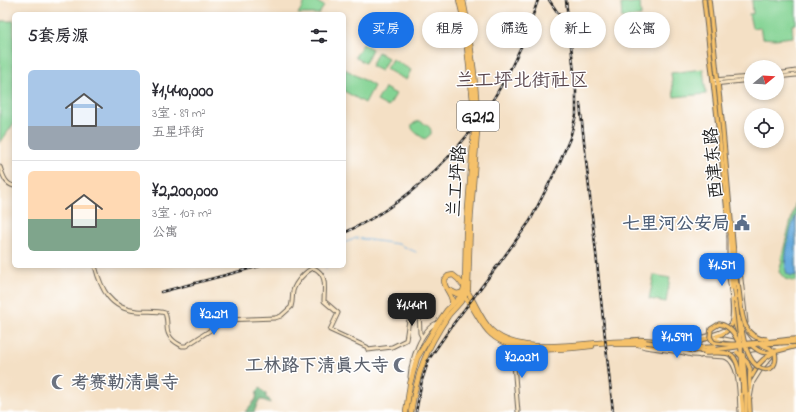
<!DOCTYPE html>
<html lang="zh">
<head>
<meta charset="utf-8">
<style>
	body { margin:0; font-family:"Indie Flower","LXGW WenKai TC",sans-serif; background:#f7f7f7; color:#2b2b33; height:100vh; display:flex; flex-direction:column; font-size:15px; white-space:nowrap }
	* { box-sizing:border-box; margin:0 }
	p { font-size:13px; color:#7c7c81 }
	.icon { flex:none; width:22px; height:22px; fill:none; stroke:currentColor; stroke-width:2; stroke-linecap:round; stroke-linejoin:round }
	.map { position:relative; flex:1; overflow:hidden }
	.sheet { position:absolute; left:12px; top:12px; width:334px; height:256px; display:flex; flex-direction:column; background:#fff; border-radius:6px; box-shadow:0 2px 6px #0003 }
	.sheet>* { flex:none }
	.guide { position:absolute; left:358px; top:12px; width:378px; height:36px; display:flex; gap:8px }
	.needle { width:26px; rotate:72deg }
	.fabs { position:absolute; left:744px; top:60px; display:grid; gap:8px }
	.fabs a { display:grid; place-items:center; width:40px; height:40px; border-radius:50%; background:#fff; box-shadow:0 2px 6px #0003; font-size:20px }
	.price { position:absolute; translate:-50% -34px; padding:0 9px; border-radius:8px; background:#1a73e8; color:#fff; font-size:13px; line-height:26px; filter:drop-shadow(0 1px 2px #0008) }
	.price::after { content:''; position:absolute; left:50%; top:24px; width:12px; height:9px; margin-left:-6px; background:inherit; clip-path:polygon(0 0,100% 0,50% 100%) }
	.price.on { background:#222; color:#fff }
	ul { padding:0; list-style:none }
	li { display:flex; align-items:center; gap:12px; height:100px; padding:0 16px }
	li+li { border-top:1px solid #e1e1e2 }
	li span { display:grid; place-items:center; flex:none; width:112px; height:80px; border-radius:6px; color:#555 }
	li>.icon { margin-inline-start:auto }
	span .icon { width:48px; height:48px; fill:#fffc; stroke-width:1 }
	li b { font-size:17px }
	h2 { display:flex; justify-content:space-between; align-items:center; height:48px; padding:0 16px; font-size:17px }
	.tag { padding:0 14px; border-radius:18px; background:#fff; box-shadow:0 2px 6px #0003; font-size:14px; line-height:36px }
	.tag.on { background:#1a73e8; color:#fff }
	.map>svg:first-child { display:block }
	.green { fill:#83d393; stroke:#507858 }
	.forest { fill:#6ab57d; stroke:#43684c }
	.water { fill:#67abdd; stroke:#42647c }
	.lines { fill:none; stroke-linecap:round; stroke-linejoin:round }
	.stream { stroke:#67abdd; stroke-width:1 }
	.secondary-casing { stroke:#686157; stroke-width:5 }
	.primary-casing { stroke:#686157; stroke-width:5.5 }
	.highway-casing { stroke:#686157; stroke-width:6 }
	.secondary { stroke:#fbe6c4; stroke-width:3 }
	.primary { stroke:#f5c16b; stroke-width:3.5 }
	.highway { stroke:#f5c16b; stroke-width:4.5 }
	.rail-casing { stroke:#1c1c1c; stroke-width:2.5 }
	.rail { stroke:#fff; stroke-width:1; stroke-dasharray:3; stroke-linecap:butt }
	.primary-bridge-casing { stroke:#686157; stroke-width:5.5; stroke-linecap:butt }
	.primary-bridge { stroke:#f5c16b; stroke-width:3.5 }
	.labels { text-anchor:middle; stroke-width:3; stroke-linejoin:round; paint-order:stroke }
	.shield { fill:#fff; stroke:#606060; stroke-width:1 }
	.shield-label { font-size:17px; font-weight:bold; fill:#1c1c1c }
	.street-label { font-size:18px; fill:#1c1c1c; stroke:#fff }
	.service-label { font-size:18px; font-weight:bold; fill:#4e5e75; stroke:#fff; text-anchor:end }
	.worship-label { font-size:18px; font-weight:bold; fill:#5b616d; stroke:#fff; text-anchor:end }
	.neighbourhood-label { font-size:19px; fill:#59464c; stroke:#fff }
</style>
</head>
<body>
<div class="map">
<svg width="796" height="412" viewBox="0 0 796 412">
	<rect width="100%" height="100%" fill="#fff"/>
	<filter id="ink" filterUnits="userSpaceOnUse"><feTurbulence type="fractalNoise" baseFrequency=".025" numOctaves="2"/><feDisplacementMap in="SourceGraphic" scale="8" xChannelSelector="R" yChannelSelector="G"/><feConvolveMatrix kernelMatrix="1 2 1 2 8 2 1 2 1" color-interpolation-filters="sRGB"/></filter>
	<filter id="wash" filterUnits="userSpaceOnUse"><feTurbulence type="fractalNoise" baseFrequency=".012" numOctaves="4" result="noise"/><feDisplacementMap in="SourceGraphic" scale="16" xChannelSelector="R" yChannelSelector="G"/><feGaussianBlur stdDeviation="0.9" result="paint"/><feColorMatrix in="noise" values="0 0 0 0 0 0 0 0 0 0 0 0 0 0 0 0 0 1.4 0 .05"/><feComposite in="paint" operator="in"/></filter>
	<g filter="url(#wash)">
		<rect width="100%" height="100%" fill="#f4e0c5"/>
		<g class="green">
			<path d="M306 0H314L324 6 319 14H298Z"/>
			<path d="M752 0H796V24L792 25 793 37 775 39 762 38 760 27 752 28 749 14H753Z"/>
			<path d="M640 2 641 16 622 18 621 4Z"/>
			<path d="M0 21H14V123L0 143Z"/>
			<path d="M363 44 372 49 365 63 355 57Z"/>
			<path d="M378 52 388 58 381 71 371 66Z"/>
			<path d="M392 59 411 70 406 80 386 69Z"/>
			<path d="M345 69 374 86 365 103 344 91Z"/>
			<path d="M703 69 706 94 674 97 671 73Z"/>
			<path d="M385 88 396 94 388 107 377 101Z"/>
			<path d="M420 121C426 125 432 126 431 134L425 139C418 135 402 125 420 121Z"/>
			<path d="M796 201V282L785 279 779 272 782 261 781 259Z"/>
			<path d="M654 275 670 278 666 302 649 299Z"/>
		</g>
		<path class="forest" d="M260 388 266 394V398L269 399 270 403 263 400H259L254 412H245L256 399 257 391Z"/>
		<path class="water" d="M796 215V275L792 276 787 274C782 262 790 227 796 215Z"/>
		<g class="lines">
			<g class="stream">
				<path d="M344 243 356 238 398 244 416 252"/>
				<path d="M324 270 328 266"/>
			</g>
		</g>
	</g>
	<g filter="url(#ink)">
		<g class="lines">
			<defs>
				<g id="secondary">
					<path d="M777 74 796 71"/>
					<path d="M777 77 796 75"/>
					<path d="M713 80 751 77"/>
					<path d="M714 84 751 80"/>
					<path d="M0 167C3 175 5 184 14 186"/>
					<path d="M729 236V270"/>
					<path d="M735 261 740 271 746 322"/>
					<path d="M95 266C101 289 110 309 137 311 147 312 156 310 165 313 167 318 167 321 167 326 167 337 174 342 182 346H186L226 320 275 318 281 316 291 307C293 301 292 296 293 291 295 283 306 270 314 268 328 275 324 288 324 301L338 313 330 330 367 347 368 350 392 347 406 340 410 313 413 309 417 308 419 310 420 333 422 337"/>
					<path d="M748 332 754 340 759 342"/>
					<path d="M714 337 739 342"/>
					<path d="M672 343 674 340C686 340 723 336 730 325 736 315 730 288 729 276"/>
					<path d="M514 344 513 352 518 412"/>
					<path d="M639 345 645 347 680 352 692 355 725 357 752 350 780 347V341"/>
					<path d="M779 348 791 344"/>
					<path d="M700 356 697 354 696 349 701 340"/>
					<path d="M725 357C741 364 739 397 740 412"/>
					<path d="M410 377C411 361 421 329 437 323"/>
					<path d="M750 398 753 382 763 366 775 352"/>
				</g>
				<g id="primary">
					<path d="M704 0 722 161 736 302"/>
					<path d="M709 0 722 121 737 289"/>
					<path d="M730 268 732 288"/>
					<path d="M738 299 741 324"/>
					<path d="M733 300 735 324 738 333"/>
					<path d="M717 336C727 333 731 328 734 318"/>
					<path d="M710 339 717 340 724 344"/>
					<path d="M633 340C646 338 659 342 672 343 686 344 699 340 713 337"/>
					<path d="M645 345 690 350"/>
					<path d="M777 351 796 346"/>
					<path d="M752 376 758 365"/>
					<path d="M741 390 743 412"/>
					<path d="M746 393V412"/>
					<path d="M750 412 749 394 750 369"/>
				</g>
				<g id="highway">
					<path d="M449 290 457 294 464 292"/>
					<path d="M467 291C476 304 480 319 491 330 524 362 603 336 646 342"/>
					<path d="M464 297C474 305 480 325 491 334 515 356 562 349 592 346"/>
					<path d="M452 305C454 295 444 290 444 280L448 276 453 275 458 279 462 284"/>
					<path d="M615 344H641"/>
					<path d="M406 412 410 384 417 358 438 323 447 310 462 295 465 284 466 233 475 119 464 21 459 0"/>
					<path d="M411 412C417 372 426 349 448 316 455 307 465 300 468 289L470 225 478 119 474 73 467 21 463 0"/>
				</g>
			</defs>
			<use href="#secondary" class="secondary-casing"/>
			<use href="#primary" class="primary-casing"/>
			<use href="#highway" class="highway-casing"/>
			<use href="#secondary" class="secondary"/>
			<use href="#primary" class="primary"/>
			<use href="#highway" class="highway"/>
			<defs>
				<g id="rail">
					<path d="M549 0 560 16 567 32"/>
					<path d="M580 104 613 412"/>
					<path d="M344 233C422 197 484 129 519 51 527 35 532 17 538 0"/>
					<path d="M161 292 260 266"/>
					<path d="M416 412 422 380 429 359 454 323 501 261 530 221 559 164 570 138 576 115V91L566 0"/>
				</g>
			</defs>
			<use href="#rail" class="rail-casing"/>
			<use href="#rail" class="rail"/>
			<defs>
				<g id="primary-bridge">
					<path d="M738 285C742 305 739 340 767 339"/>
					<path d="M736 302 741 348 743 393"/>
					<path d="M741 324C743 337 745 351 753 362 763 375 779 370 775 353L770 348 762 345"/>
					<path d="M646 342 690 348 714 347"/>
					<path d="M750 344C760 353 763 354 777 351"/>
					<path d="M741 348C736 337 732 326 719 324L711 329 710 337 713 342C728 348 777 340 796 339"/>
					<path d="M690 350 706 351 757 344 796 342"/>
					<path d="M737 352 747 362 750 369"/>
					<path d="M705 353C729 353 736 348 740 377"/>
					<path d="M743 355 746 393"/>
					<path d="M758 365 764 359 773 353"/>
				</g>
			</defs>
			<use href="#primary-bridge" class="primary-bridge-casing"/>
			<use href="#primary-bridge" class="primary-bridge"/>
		</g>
	</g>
	<defs>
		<symbol id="civic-bare" viewBox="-9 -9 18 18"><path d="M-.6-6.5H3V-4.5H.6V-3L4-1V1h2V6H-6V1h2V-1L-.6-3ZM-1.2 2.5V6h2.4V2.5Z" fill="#5c6f8a" stroke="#fff" stroke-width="2.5" paint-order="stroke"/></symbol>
		<symbol id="mosque-bare" viewBox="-9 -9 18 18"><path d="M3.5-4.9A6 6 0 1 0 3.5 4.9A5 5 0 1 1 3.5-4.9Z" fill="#6b7280" stroke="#fff" stroke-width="2.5" paint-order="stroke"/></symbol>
	</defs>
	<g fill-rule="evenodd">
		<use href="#civic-bare" x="731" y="212" width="22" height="22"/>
		<use href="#mosque-bare" x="390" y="354" width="22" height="22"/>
		<use href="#mosque-bare" x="48" y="371" width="22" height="22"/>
	</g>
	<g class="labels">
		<rect class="shield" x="457" y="101" width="42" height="30" rx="3"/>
		<g class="shield-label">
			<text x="478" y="122">G212</text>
		</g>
		<g class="street-label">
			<text transform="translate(713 163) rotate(-95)" y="6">西津东路</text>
			<text transform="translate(456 181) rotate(-85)" y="6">兰工坪路</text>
		</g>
		<g class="service-label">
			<text x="730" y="229">七里河公安局</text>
		</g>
		<g class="worship-label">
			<text x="389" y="371">工林路下清真大寺</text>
			<text x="71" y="388" text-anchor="start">考赛勒清真寺</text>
		</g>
		<g class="neighbourhood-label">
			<text x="522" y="86">兰工坪北街社区</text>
		</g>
	</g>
</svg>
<div class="fabs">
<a><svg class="needle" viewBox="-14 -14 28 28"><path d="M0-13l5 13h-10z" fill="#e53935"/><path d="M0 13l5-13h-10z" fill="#7c7c81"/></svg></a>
<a><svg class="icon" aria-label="locate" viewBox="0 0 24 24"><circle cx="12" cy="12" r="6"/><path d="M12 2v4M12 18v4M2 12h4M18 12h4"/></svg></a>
</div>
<b class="price" style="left:722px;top:287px">¥1.5M</b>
<b class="price on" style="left:412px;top:327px">¥1.44M</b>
<b class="price" style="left:214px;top:336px">¥2.2M</b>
<b class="price" style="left:677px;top:359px">¥1.59M</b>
<b class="price" style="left:522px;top:379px">¥2.02M</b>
<div class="guide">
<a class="tag on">买房</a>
<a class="tag">租房</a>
<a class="tag">筛选</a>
<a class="tag">新上</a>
<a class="tag">公寓</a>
</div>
<section class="sheet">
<h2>5套房源<svg class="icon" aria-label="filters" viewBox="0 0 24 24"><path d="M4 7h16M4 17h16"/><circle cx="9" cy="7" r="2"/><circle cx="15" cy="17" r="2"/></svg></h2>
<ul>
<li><span style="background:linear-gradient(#a9c7e8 70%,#9aa5b1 0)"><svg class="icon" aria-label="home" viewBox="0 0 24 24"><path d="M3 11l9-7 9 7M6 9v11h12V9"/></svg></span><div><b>¥1,440,000</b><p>3室 · 89 m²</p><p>五星坪街</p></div></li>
<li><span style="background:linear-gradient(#ffd9b3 60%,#7fa58c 0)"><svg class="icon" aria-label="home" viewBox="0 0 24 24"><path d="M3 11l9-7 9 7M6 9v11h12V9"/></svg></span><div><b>¥2,200,000</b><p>3室 · 107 m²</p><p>公寓</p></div></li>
</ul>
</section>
</div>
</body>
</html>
